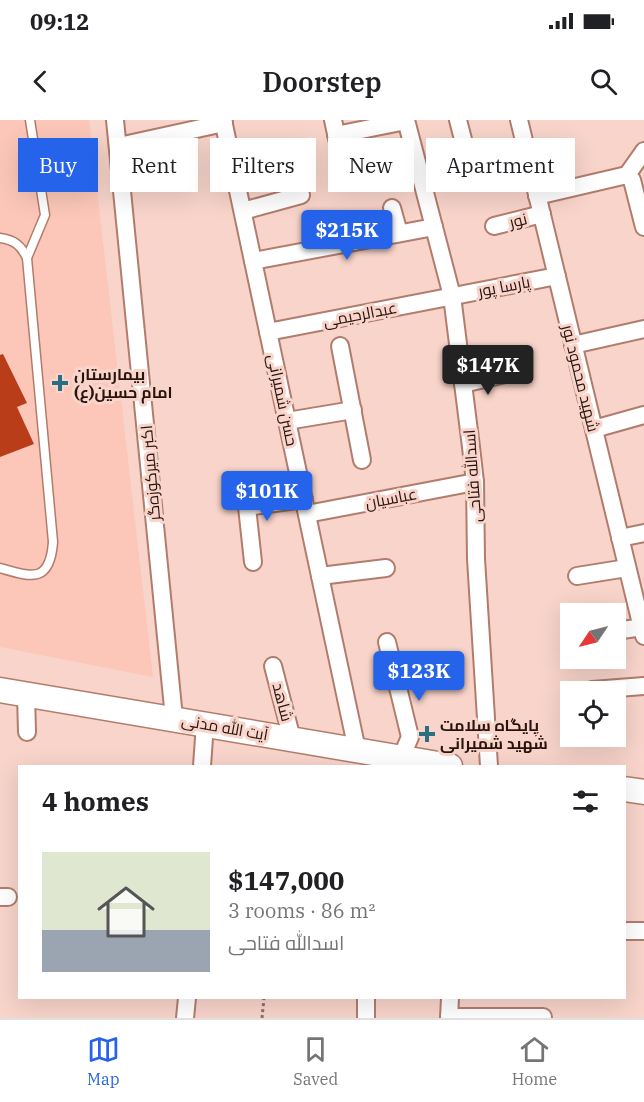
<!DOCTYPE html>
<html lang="en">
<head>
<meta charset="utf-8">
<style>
	body { margin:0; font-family:"IBM Plex Serif",Cairo,serif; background:#f6f6f6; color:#202124; height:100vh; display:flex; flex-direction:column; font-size:22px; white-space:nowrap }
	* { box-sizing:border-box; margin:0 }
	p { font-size:20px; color:#757577 }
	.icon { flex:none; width:33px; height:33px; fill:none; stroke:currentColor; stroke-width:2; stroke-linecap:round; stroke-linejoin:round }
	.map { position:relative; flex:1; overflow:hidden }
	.sheet { position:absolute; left:18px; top:645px; width:608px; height:234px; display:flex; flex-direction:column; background:#fff; border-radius:0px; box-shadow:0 6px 24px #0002 }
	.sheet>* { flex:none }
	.top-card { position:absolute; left:18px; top:18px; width:609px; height:54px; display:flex; gap:12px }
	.needle { width:39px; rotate:235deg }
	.fabs { position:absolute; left:560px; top:483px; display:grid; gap:12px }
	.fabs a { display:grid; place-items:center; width:66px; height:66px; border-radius:0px; background:#fff; box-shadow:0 6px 24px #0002; font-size:30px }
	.price { position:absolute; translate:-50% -51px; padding:0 14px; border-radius:6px; background:#2563eb; color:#fff; font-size:20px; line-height:39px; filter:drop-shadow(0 2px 3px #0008) }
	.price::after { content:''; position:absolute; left:50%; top:36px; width:18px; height:14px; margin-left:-9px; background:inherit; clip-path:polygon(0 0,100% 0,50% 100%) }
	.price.current { background:#222; color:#fff }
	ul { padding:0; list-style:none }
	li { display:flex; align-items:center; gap:18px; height:150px; padding:0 24px }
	li span { display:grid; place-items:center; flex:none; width:168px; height:120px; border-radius:0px; color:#555 }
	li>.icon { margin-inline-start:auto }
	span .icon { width:72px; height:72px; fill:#fffc; stroke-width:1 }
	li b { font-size:26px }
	h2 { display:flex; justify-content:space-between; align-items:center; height:72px; padding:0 24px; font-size:26px }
	.chip { padding:0 21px; border-radius:0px; background:#fff; box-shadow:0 6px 24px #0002; font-size:21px; line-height:54px }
	.chip.current { background:#2563eb; color:#fff }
	.status { display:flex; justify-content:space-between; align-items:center; height:42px; padding:0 30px; background:#fff; direction:ltr }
	.status svg { height:16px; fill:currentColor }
	header { display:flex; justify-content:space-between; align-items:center; height:78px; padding:0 24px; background:#fff; font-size:27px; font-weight:600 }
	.dock { display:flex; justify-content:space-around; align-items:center; height:84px; border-top:2px solid #e0e0e0; background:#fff; font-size:16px; color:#757577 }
	.dock a { display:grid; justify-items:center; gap:3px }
	.dock .current { color:#2563eb }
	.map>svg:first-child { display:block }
	.built { fill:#fcc7b8 }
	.building { fill:#b93d19 }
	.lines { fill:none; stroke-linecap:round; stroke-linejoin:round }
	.service-casing { stroke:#b27c6d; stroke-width:11 }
	.minor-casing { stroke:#b27c6d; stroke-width:20 }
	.secondary-casing { stroke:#b27c6d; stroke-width:27 }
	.path { stroke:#8c7068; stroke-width:3; stroke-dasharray:3 3; stroke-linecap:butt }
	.service { stroke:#fff; stroke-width:8 }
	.minor { stroke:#fff; stroke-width:16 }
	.secondary { stroke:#fff; stroke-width:24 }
	.poi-dot { fill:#2a6f7f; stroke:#f8d4ca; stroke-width:2 }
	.labels { text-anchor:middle; stroke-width:6; stroke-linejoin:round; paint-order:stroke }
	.street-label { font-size:16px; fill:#28140e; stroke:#f8d4ca }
	.poi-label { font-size:16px; font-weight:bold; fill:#28140e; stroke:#f8d4ca; text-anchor:start }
</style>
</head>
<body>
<div class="status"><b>09:12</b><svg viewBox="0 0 49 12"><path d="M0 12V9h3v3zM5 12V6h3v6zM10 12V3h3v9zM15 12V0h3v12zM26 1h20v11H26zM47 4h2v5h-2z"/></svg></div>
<header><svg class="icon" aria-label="back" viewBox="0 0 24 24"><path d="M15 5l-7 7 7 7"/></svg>Doorstep<svg class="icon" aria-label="search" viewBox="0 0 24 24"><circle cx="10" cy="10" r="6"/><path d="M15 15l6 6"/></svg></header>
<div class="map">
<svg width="644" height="898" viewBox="0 0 644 898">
	<rect width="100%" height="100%" fill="#f8d4ca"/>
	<path class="built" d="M0 0H89L153 557 0 527Z"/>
	<path class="building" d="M3 234 27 283 17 287 34 324 0 337V235Z"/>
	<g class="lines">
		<defs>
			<g id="service">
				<path d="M0 118C14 120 21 125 27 138L53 422C50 464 31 457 0 448"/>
				<path d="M27 138 45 95 30 0"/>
			</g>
			<g id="minor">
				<path d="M115 0 174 598"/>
				<path d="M223 0 357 630"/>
				<path d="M333 0 344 50"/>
				<path d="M406 0 452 176 471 327 475 362 476 439 489 646"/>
				<path d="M458 0 473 58"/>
				<path d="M519 0 644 516"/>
				<path d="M336 15 406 1"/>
				<path d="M119 26 224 3"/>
				<path d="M627 55 632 60 644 107"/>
				<path d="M537 76 627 55 644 31"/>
				<path d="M392 88 399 113"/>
				<path d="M243 91 301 75"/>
				<path d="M494 106 542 94"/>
				<path d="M253 141 434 107"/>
				<path d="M268 212 557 156"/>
				<path d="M573 225 644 209"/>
				<path d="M340 226 362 340"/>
				<path d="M463 264 505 254"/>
				<path d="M287 301 353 290"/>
				<path d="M594 309 644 295"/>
				<path d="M307 394 475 362"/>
				<path d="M620 418 644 413"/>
				<path d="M253 442 247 387 304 379"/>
				<path d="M320 456 386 448"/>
				<path d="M577 456 627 448"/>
				<path d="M615 511 644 507"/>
				<path d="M387 522 410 617 401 638"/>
				<path d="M273 546 292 619"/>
				<path d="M592 570 644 566"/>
				<path d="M26 574 27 612"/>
				<path d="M202 646 205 604"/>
				<path d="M0 777H8"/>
				<path d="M624 811H644"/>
				<path d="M366 878V898"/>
				<path d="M449 897H543"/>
				<path d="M185 898 187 878"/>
				<path d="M449 898 450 878"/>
			</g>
			<g id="secondary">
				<path d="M0 570 450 646"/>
				<path d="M624 669 644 672"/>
			</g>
		</defs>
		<use href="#service" class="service-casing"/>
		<use href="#minor" class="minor-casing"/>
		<use href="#secondary" class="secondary-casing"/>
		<path class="path" d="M262 898 264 878"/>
		<use href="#service" class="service"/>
		<use href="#minor" class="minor"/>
		<use href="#secondary" class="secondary"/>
	</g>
	<g class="poi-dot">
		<path d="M57 254h6v6h6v6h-6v6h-6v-6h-6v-6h6z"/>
		<path d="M424 605h6v6h6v6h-6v6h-6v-6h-6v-6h6z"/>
	</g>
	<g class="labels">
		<g class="street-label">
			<text transform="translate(518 100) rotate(-14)" y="6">نور</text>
			<text transform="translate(504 166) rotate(-11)" y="6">پارسا پور</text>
			<text transform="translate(360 194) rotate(-11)" y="6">عبدالرحیمی</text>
			<text transform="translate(581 258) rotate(76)" y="6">شهید محمود نور</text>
			<text transform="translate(283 280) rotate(78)" y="6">حسن شمیرانی</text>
			<text transform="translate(150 353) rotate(-95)" y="6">اکبر میرکوزه‌گر</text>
			<text transform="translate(472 356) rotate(-94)" y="6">اسدالله فتاحی</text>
			<text transform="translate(391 378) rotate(-11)" y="6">عباسیان</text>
			<text transform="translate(283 582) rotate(75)" y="6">شاهد</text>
			<text transform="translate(225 607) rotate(10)" y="6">آیت الله مدنی</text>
		</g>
		<g class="poi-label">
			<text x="74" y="260">بیمارستان<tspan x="74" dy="18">امام حسین(ع)</tspan></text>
			<text x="440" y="611">پایگاه سلامت<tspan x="440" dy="18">شهید شمیرانی</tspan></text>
		</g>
	</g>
</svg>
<div class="fabs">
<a><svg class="needle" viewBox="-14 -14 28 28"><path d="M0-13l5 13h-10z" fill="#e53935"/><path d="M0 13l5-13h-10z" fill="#757577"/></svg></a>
<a><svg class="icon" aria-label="locate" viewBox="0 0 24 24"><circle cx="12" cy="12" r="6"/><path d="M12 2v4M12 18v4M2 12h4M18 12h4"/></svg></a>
</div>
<b class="price" style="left:347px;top:141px">$215K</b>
<b class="price current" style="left:488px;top:276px">$147K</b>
<b class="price" style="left:267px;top:402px">$101K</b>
<b class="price" style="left:419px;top:582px">$123K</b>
<div class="top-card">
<a class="chip current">Buy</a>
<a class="chip">Rent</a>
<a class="chip">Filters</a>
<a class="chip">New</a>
<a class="chip">Apartment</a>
</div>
<section class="sheet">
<h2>4 homes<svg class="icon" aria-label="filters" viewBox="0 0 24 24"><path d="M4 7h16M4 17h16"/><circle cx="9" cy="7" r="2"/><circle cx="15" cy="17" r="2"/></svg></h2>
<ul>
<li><span style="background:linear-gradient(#dfe7d0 65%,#9aa5b1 0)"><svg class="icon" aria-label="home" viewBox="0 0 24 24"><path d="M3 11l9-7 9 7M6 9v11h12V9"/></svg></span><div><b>$147,000</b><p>3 rooms · 86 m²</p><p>اسدالله فتاحی</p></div></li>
</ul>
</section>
</div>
<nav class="dock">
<a class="current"><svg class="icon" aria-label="map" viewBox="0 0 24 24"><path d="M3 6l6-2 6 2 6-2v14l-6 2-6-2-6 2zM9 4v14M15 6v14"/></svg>Map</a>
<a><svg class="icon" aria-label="saved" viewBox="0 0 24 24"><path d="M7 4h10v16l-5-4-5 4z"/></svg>Saved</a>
<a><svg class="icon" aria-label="home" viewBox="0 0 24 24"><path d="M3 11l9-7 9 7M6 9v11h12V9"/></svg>Home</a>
</nav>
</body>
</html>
